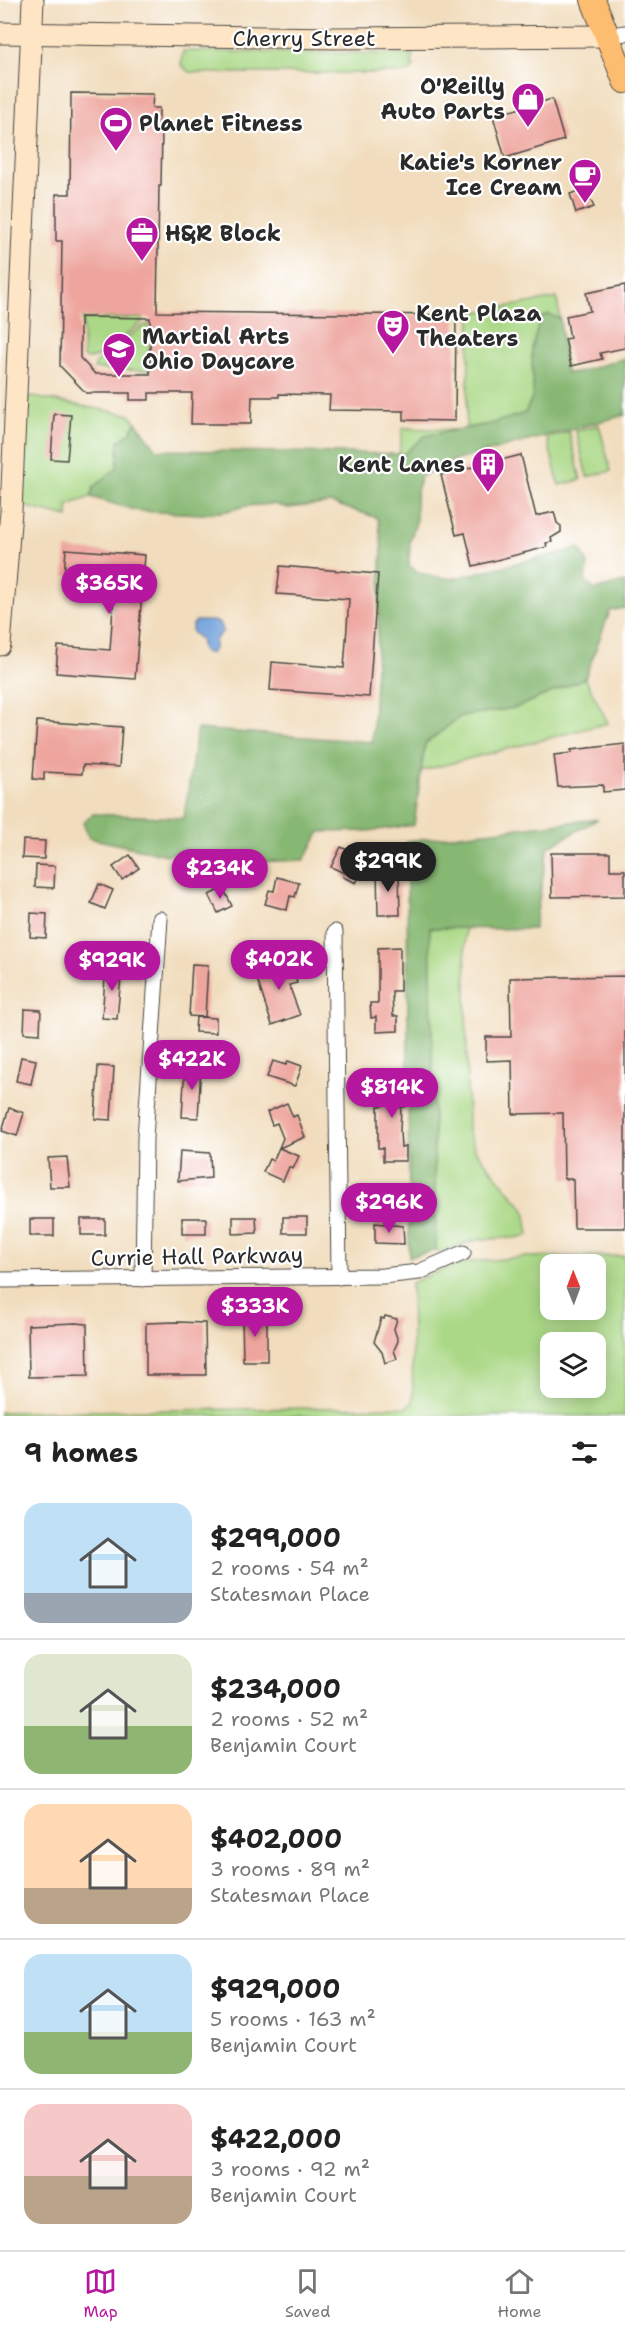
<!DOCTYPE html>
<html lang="en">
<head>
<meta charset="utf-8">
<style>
	body { margin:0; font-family:"Shantell Sans",sans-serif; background:#f2f2f2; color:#222; height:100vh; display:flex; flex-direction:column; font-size:22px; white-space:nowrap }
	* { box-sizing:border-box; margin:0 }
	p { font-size:20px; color:#767676 }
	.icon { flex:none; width:33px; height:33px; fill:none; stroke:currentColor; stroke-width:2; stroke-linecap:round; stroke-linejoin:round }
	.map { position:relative; height:1416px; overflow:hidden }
	.sheet { display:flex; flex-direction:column; background:#fff; flex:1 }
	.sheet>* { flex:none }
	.needle { width:39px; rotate:359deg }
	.controls { position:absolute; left:540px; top:1254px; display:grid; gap:12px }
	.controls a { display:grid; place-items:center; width:66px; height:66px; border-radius:12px; background:#fff; box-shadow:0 3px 15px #0003; font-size:30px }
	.price { position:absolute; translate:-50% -51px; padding:0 14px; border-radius:21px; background:#b5179e; color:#fff; font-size:20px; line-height:39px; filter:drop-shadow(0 2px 3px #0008) }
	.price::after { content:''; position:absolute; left:50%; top:36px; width:18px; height:14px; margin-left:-9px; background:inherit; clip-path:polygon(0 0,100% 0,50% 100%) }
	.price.current { background:#222; color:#fff }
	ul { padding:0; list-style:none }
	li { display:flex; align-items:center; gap:18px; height:150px; padding:0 24px }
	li+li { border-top:2px solid #e0e0e0 }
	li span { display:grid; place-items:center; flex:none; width:168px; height:120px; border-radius:18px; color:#555 }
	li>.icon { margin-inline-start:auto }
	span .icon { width:72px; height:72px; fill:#fffc; stroke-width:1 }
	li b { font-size:26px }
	h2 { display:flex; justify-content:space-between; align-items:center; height:72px; padding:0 24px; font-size:26px }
	.tab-bar { display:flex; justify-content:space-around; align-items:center; height:84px; border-top:2px solid #e0e0e0; background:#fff; font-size:16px; color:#767676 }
	.tab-bar a { display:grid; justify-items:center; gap:3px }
	.tab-bar .current { color:#b5179e }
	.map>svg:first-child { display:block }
	.green { fill:#aad886; stroke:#6a8258; stroke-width:1.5; fill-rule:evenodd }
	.forest { fill:#87b873; stroke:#59724f; stroke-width:1.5 }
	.water { fill:#74a3dd; stroke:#506784; stroke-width:1.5 }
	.building { fill:#eea59e; fill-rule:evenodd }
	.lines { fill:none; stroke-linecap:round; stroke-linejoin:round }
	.street-casing { stroke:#494641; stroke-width:17 }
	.secondary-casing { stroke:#494641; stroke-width:23 }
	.primary-casing { stroke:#494641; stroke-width:26 }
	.street { stroke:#fff; stroke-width:15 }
	.secondary { stroke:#fee5c5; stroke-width:21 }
	.primary { stroke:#fcbd6f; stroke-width:24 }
	.labels { text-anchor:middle; stroke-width:4.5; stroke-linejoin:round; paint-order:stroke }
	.street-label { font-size:22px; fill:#2b2b2b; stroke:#fff }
	.poi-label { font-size:22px; font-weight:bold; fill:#2b2b2b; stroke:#fff; text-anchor:start }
</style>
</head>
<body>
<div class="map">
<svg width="625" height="1416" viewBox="0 0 625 1416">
	<rect width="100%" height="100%" fill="#fff"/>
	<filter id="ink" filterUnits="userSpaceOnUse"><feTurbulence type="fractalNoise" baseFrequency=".0167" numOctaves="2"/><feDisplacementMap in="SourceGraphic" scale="12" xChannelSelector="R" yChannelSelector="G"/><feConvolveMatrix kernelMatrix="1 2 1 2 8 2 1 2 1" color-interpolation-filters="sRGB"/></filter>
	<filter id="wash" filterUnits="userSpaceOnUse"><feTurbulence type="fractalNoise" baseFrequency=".008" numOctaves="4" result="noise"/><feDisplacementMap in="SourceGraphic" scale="24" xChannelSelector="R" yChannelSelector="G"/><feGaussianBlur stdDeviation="1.35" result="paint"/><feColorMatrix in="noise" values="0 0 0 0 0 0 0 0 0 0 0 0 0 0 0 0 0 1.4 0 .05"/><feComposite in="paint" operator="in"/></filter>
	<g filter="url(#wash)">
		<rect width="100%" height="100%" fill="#f1ddbd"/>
		<g class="green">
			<path d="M183 51 413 54 412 65 415 66 407 73H204L189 72 181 65Z"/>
			<path d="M557 298 560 319 549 314 532 348 533 396 525 413 490 424 466 428 471 313Z"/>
			<path d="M143 318 142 322 122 338 116 337C110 347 100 359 86 359L83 356V319Z"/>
			<path d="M149 324 150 371 94 369C97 356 111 349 123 346L124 340 143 326Z"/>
			<path d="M28 396 130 415 136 422 130 433 119 441 117 468 94 487 91 497 68 505V517L19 505Z"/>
			<path d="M599 425 611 471 587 477 576 431Z"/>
			<path d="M403 428 458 430 425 436 404 454H399Z"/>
			<path d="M569 432 581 480 559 485 547 438Z"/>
			<path d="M585 678 608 723 421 771 425 744 461 716 515 708Z"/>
			<path d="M430 928H465L468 1131 476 1151 525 1210 529 1235 515 1238 480 1239 439 1252 436 1250Z"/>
			<path d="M625 1256V1416H0V1412L406 1407 413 1402 411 1283 441 1270 469 1262 526 1257ZM550 1264H596V1310H550ZM550 1342H596V1388H550Z"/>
		</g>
		<g class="forest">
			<path d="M549 314 560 319 566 373H576L625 358V415L453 461 420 477 416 497V522L410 541 409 565 418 573 451 579 580 548 588 564 585 580 594 590 625 582V608L610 611 585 678 515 708 461 716 425 744 414 825 368 831 320 832 304 860 254 862 247 868 186 849 167 855 89 838 83 823 93 814 184 818 197 729 372 742 382 549 378 518 331 503 288 508 273 504 245 506 227 511 202 514 138 511 91 497 94 487 117 468 119 441 130 433 136 422 157 450 404 454 425 436 490 424 525 413 533 396 532 348 540 318Z"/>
			<path d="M598 819 548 847 534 929 430 928 436 1250 409 1257 407 841Z"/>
		</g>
		<path class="water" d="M196 621H214L221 624 223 631 215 640V647L211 653H205L202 650 200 639 192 632V626Z"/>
		<g id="blocks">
			<g class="building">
				<path d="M71 93 153 94 152 108H159V130H162L161 186H159L157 312 456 315 455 421 404 420V411L329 410 330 395 279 394V397H252L251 424H191L192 393H149V400H130V393H86L60 366 62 241H56V194H70ZM80 317 150 318V374H95L80 358Z"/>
				<path d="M552 99 564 140 505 158 493 116Z"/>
				<path d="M585 189 594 207 576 213 570 194Z"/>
				<path d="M625 285V348L600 353 602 359 571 366 565 339 570 338 566 316 590 311 586 293Z"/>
				<path d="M54 414 71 415 67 460 51 459Z"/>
				<path d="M521 455 536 516 554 512 557 523 561 526V532L551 538 552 542 546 543 547 547 473 566 465 533 456 535 441 475Z"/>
				<path d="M66 549 145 555 135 679 56 673 58 646 110 650 115 580 64 576Z"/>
				<path d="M280 566 378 574 369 697 270 690 272 662 344 668 349 599 277 594Z"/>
				<path d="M37 721 122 727 119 767 83 765 82 774 44 772V780L33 779Z"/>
				<path d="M625 744V790L603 792V785L558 787 554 755 572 753 571 750Z"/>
				<path d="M23 840 45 841 44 859 22 858Z"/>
				<path d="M341 847 362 857 360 861 365 864 356 883 343 877 344 873 331 867Z"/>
				<path d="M551 853H610V870H625V896L552 897Z"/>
				<path d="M130 855 139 868 122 880 113 867Z"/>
				<path d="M196 859 212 873 201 885 186 871Z"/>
				<path d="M36 865 55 866 54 888 35 887Z"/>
				<path d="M377 871H399L400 915H378Z"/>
				<path d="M277 877 299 883 295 897 290 896 287 910 265 904 269 890 274 891Z"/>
				<path d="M99 884 113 890 105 909 91 903Z"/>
				<path d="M223 888 232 906 218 913 209 895Z"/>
				<path d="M31 913 47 914 46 938 30 937Z"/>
				<path d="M400 947V991H392L393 1016H398V1031L376 1032V1017L371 1018 370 1003H378V948Z"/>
				<path d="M276 960 277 965 291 961 297 983 289 985 300 1015 272 1025 257 979 265 977 262 964Z"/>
				<path d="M192 964 208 965 205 1017 189 1016Z"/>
				<path d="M106 965 122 966 117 1019 102 1018Z"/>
				<path d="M625 976V1228H574L573 1179H564L563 1113 513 1114 512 1060 486 1061V1037H511L510 978Z"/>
				<path d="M25 1009 41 1010 40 1034 24 1033Z"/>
				<path d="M196 1017 216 1018V1033L195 1032Z"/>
				<path d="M21 1057 36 1060 31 1084 16 1081Z"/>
				<path d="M273 1061 286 1065 288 1061 302 1066 295 1086 267 1077Z"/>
				<path d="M185 1064 201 1065 198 1118 182 1117Z"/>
				<path d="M98 1066 114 1067 111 1120 95 1119Z"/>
				<path d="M384 1077H406L405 1107H401L400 1132 401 1147 406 1146V1161H383V1148H378V1106H383Z"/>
				<path d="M287 1103 293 1117 297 1115 305 1137 279 1148 283 1138 277 1123 272 1125 267 1112Z"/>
				<path d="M9 1108 24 1113 17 1136 2 1131Z"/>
				<path d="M279 1148 299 1156 293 1169 289 1167 283 1181 263 1172 269 1159 273 1161Z"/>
				<path d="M180 1151 210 1153 211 1178 178 1181Z"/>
				<path d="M67 1157 70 1187H50L48 1158Z"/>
				<path d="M233 1217H256L257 1233 233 1234Z"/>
				<rect x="283" y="1217" width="24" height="16"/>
				<rect x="182" y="1218" width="24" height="16"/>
				<rect x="30" y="1219" width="24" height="17"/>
				<rect x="81" y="1219" width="24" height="16"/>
				<path d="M375 1223 403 1226 404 1244 375 1243Z"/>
				<path d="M267 1314V1361H243L242 1315Z"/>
				<path d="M385 1316 397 1319 394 1329 398 1341 394 1350 397 1359 385 1363 382 1352 374 1342 381 1318 384 1319Z"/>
				<path d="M177 1322 205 1323 206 1375H146V1323Z"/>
				<path d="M76 1323 87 1324 88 1376 29 1377 28 1325Z"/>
			</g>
		</g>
	</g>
	<g filter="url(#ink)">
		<use href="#blocks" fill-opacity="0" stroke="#494641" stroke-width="1.5"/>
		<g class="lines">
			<defs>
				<g id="street">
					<path d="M607 36 625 33"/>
					<path d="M335 932 339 1277"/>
					<path d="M143 1279 145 1138 160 919"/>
					<path d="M0 1280 383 1276 419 1272 463 1253"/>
				</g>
				<g id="secondary">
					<path d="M0 33 335 38 607 36"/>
					<path d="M0 645 11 511 33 0"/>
				</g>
				<path id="primary" d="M593 0 625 81"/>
			</defs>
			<use href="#street" class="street-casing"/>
			<use href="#secondary" class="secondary-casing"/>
			<use href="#primary" class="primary-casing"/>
			<use href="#street" class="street"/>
			<use href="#secondary" class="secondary"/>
			<use href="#primary" class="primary"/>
		</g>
	</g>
	<defs>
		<symbol id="shop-pin" viewBox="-11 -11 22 30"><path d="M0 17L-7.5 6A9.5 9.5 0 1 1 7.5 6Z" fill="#b5179e" stroke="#fff"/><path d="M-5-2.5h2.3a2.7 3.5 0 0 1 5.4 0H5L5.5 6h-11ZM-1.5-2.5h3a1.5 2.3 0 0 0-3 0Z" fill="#fff"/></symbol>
		<symbol id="stadium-pin" viewBox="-11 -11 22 30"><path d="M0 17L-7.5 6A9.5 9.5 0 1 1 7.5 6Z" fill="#b5179e" stroke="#fff"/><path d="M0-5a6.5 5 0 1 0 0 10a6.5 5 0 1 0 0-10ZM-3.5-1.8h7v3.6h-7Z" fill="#fff"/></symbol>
		<symbol id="cafe-pin" viewBox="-11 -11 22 30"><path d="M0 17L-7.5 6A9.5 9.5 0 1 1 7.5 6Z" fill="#b5179e" stroke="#fff"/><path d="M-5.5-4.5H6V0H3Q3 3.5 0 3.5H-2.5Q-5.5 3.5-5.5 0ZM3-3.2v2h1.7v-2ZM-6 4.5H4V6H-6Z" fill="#fff"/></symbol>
		<symbol id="office-pin" viewBox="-11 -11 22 30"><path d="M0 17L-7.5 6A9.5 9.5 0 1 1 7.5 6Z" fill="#b5179e" stroke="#fff"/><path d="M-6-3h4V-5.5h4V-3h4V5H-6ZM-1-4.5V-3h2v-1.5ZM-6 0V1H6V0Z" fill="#fff"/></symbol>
		<symbol id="theatre-pin" viewBox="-11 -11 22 30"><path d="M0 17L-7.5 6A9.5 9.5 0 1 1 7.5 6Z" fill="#b5179e" stroke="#fff"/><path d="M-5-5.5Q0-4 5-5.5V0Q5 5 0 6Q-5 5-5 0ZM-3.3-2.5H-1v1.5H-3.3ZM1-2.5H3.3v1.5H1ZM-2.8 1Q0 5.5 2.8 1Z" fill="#fff"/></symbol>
		<symbol id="school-pin" viewBox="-11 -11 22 30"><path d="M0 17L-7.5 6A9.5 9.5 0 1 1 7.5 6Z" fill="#b5179e" stroke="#fff"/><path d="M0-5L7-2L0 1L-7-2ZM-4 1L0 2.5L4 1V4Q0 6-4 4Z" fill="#fff"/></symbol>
		<symbol id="building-pin" viewBox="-11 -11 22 30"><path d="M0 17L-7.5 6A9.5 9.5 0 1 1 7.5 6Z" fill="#b5179e" stroke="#fff"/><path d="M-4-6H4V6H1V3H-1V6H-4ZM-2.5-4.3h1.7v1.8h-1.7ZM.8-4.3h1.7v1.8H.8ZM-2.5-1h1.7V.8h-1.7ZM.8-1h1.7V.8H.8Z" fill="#fff"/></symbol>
	</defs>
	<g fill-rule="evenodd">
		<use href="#shop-pin" x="509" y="80" width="38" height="52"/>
		<use href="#stadium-pin" x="97" y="104" width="38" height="52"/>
		<use href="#cafe-pin" x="566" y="156" width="38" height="52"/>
		<use href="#office-pin" x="123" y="214" width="38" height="52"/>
		<use href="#theatre-pin" x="374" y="307" width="38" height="52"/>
		<use href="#school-pin" x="100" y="330" width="38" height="52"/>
		<use href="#building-pin" x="469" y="445" width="38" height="52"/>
	</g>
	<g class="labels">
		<g class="street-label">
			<text x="304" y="46">Cherry Street</text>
			<text transform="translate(197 1256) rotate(-1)" y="8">Currie Hall Parkway</text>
		</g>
		<g class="poi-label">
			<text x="505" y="94" text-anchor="end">O'Reilly<tspan x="505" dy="25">Auto Parts</tspan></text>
			<text x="139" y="131">Planet Fitness</text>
			<text x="562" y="170" text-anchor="end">Katie's Korner<tspan x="562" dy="25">Ice Cream</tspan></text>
			<text x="165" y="241">H&amp;R Block</text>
			<text x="416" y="321">Kent Plaza<tspan x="416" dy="25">Theaters</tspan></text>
			<text x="142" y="344">Martial Arts<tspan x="142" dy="25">Ohio Daycare</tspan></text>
			<text x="465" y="472" text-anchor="end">Kent Lanes</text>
		</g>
	</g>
</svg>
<div class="controls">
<a><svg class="needle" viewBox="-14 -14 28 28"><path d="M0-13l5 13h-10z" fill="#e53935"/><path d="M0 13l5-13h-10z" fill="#767676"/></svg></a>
<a><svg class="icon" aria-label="layers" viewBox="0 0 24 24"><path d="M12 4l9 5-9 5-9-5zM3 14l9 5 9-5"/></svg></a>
</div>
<b class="price" style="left:109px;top:615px">$365K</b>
<b class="price current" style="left:388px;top:893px">$299K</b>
<b class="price" style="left:220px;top:900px">$234K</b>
<b class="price" style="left:279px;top:991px">$402K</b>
<b class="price" style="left:112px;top:992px">$929K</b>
<b class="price" style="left:192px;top:1091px">$422K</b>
<b class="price" style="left:392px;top:1119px">$814K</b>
<b class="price" style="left:389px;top:1234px">$296K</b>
<b class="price" style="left:255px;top:1338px">$333K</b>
</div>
<section class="sheet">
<h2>9 homes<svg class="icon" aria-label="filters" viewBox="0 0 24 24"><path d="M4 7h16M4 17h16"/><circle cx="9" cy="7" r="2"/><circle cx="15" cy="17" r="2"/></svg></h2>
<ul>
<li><span style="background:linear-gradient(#bfe0f5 75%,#9aa5b1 0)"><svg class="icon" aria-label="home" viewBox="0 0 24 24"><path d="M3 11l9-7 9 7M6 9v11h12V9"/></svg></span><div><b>$299,000</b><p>2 rooms · 54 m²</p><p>Statesman Place</p></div></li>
<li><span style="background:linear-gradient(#dfe7d0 60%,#8fb573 0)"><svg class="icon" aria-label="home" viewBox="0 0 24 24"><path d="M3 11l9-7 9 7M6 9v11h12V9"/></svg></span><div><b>$234,000</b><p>2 rooms · 52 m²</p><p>Benjamin Court</p></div></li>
<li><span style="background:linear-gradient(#ffd9b3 70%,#b9a48a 0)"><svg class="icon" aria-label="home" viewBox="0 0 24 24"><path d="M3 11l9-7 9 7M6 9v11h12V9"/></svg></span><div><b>$402,000</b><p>3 rooms · 89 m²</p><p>Statesman Place</p></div></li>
<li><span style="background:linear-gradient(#bfe0f5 65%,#8fb573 0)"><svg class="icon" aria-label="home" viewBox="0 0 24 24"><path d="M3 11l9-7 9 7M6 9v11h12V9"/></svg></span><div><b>$929,000</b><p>5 rooms · 163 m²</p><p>Benjamin Court</p></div></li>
<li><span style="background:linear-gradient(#f6c9c9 60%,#b9a48a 0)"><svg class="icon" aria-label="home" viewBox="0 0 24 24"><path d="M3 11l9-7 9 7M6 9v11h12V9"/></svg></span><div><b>$422,000</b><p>3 rooms · 92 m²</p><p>Benjamin Court</p></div></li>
</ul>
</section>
<nav class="tab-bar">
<a class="current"><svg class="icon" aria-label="map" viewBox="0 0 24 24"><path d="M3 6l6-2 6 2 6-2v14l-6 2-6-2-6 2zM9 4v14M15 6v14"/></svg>Map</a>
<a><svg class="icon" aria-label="saved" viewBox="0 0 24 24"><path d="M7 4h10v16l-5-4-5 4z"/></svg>Saved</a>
<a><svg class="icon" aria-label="home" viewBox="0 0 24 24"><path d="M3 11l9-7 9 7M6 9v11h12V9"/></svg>Home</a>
</nav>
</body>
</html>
